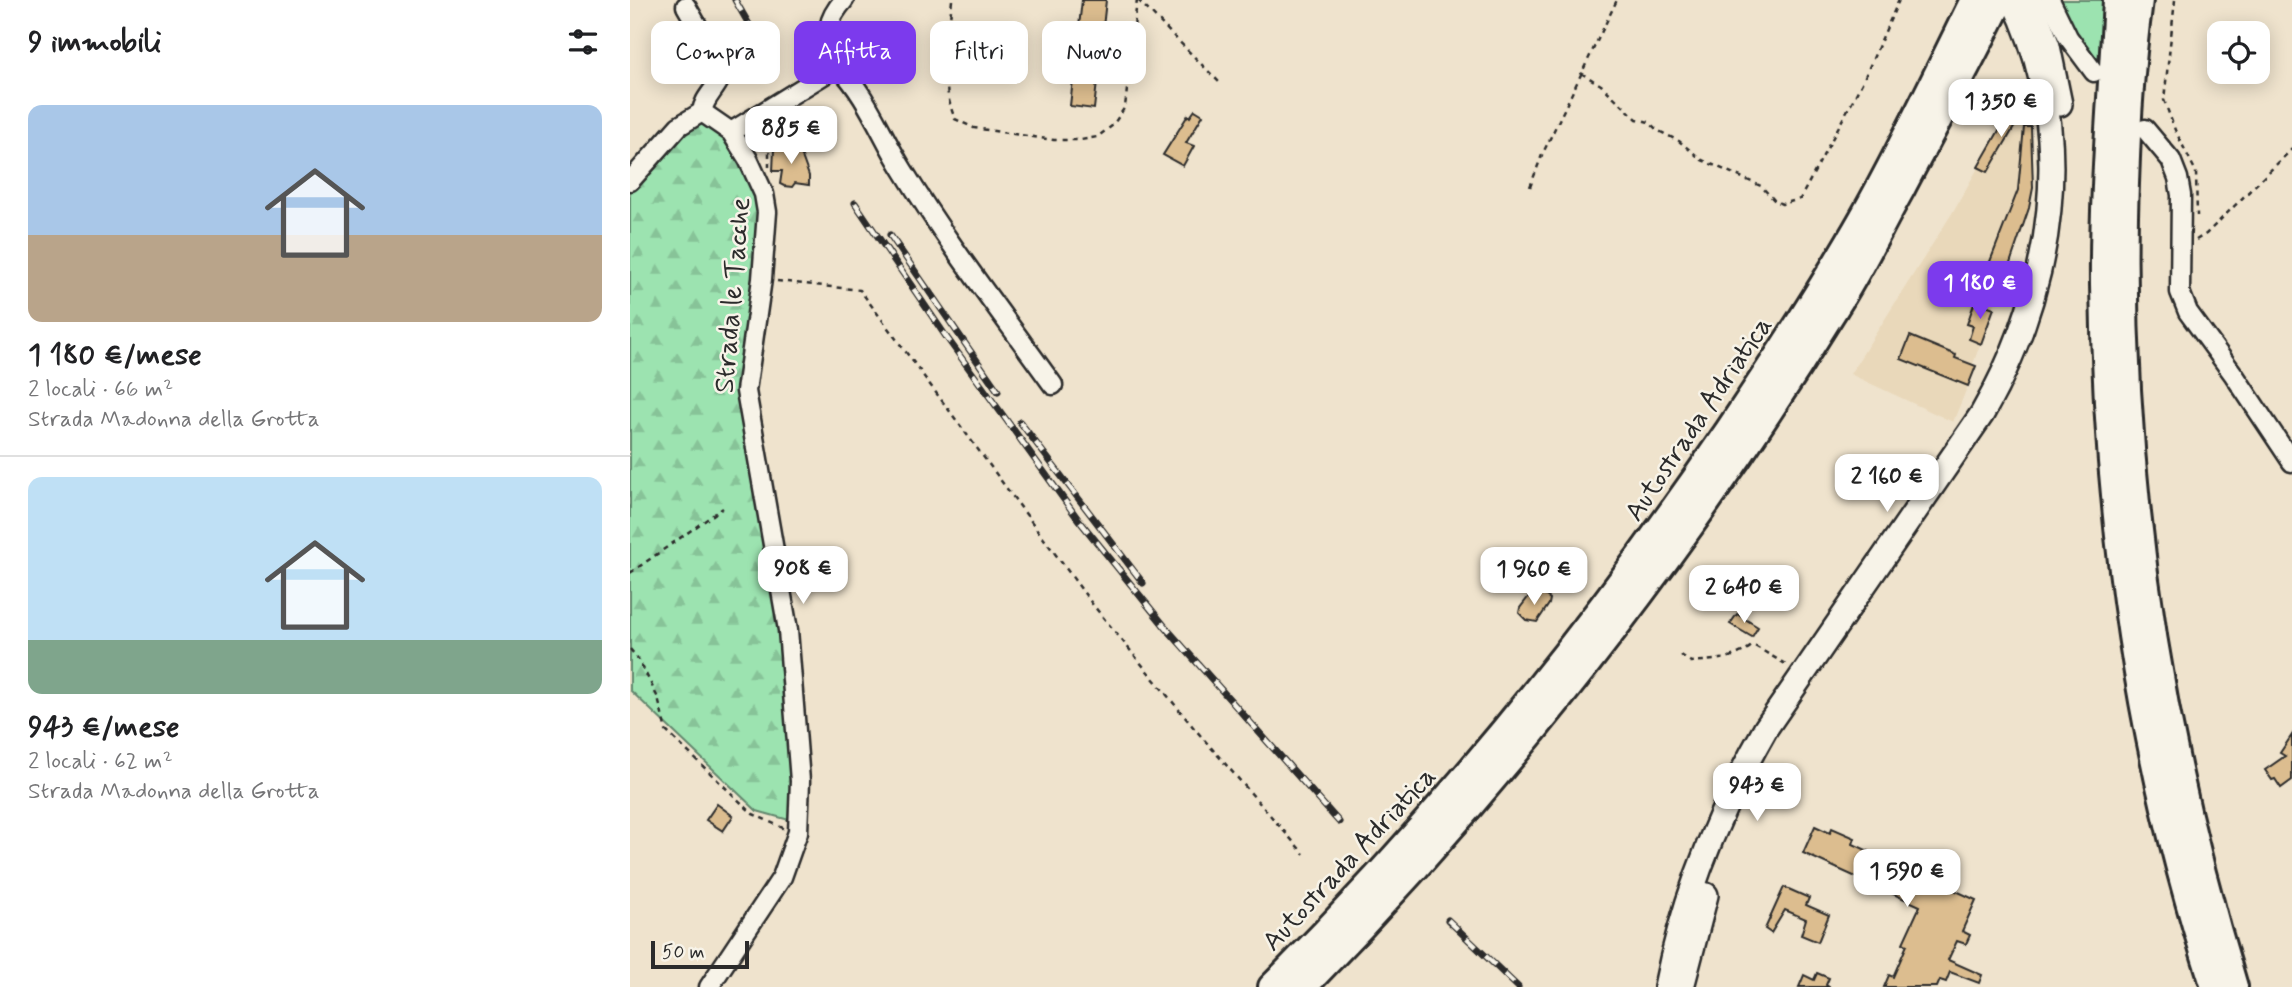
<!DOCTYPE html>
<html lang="it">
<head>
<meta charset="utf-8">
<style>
	body { margin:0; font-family:Mynerve,sans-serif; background:#f6f6f6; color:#202124; height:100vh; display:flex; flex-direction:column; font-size:26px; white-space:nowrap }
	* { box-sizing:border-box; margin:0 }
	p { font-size:23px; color:#757577 }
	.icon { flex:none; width:38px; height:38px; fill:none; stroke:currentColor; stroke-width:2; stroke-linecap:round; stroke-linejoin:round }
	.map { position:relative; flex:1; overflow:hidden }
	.details { display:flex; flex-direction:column; background:#fff; width:630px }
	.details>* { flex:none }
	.banner { position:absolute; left:21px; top:21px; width:665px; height:63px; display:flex; gap:14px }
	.fabs { position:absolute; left:1577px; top:21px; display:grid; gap:14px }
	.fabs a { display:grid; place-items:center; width:63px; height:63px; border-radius:14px; background:#fff; box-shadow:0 4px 18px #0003; font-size:35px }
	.scale { position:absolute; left:21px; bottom:18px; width:98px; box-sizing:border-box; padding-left:7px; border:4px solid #2b2b2b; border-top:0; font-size:19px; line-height:24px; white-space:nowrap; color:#2b2b2b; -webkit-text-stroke:5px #f7f3e8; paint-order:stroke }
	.price { position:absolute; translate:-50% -60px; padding:0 16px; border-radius:14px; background:#fff; color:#222; font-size:23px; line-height:46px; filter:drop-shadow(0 2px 4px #0008) }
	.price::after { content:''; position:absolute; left:50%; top:42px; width:21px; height:16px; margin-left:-10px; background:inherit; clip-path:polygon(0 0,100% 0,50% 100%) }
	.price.current { background:#7c3aed; color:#fff }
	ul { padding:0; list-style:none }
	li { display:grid; align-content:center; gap:14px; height:371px; padding:0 28px }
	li+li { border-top:2px solid #e0e0e0 }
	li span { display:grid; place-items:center; height:217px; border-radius:14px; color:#555 }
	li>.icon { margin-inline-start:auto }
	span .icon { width:126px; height:126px; fill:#fffc; stroke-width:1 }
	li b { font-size:30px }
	h2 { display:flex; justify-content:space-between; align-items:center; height:84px; padding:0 28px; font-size:30px }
	.chip { padding:0 24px; border-radius:14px; background:#fff; box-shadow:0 4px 18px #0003; font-size:24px; line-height:63px }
	.chip.current { background:#7c3aed; color:#fff }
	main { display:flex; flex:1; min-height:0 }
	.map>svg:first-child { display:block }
	.built { fill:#e9d8ba }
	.green { fill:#9ce3b0; stroke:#64876e; stroke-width:2 }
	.forest { fill:url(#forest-firs); stroke:#64876e; stroke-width:2 }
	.building { fill:#dcbd8f; stroke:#2b2b2b; stroke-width:2 }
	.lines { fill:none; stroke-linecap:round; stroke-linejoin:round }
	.minor-casing { stroke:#2b2b2b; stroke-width:23 }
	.major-casing { stroke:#2b2b2b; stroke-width:28 }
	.highway-casing { stroke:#2b2b2b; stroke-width:32 }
	.path { stroke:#2b2b2b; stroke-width:2.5; stroke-dasharray:5 5; stroke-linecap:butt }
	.minor { stroke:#f7f3e8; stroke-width:18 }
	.major { stroke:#f7f3e8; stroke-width:23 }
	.highway { stroke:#f7f3e8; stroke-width:26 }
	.rail-casing { stroke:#2b2b2b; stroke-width:7 }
	.rail { stroke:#f7f3e8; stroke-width:4.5; stroke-dasharray:13; stroke-linecap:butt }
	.labels { text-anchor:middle; stroke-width:5; stroke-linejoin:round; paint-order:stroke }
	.street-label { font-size:28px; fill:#2b2b2b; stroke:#f7f3e8 }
</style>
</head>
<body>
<main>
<section class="details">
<h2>9 immobili<svg class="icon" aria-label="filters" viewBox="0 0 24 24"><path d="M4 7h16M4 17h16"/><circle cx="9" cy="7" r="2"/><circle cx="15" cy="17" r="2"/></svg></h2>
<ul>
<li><span style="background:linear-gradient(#a9c7e8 60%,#b9a48a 0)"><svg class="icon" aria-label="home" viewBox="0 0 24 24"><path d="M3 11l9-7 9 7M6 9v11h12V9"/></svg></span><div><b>1 180 €/mese</b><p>2 locali · 66 m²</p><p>Strada Madonna della Grotta</p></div></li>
<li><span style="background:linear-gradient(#bfe0f5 75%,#7fa58c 0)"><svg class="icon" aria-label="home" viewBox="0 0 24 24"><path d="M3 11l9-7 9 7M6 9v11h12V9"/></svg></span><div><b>943 €/mese</b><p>2 locali · 62 m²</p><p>Strada Madonna della Grotta</p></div></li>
</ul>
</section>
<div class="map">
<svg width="1662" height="987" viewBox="0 0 1662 987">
	<defs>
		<pattern id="forest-firs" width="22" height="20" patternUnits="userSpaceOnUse" patternTransform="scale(1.75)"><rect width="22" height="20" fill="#9ce3b0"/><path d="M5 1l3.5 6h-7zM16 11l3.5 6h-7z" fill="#87c398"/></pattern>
	</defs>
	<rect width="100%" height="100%" fill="#efe3cd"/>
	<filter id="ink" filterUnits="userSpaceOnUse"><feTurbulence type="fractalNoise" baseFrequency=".0143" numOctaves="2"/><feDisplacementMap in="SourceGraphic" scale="14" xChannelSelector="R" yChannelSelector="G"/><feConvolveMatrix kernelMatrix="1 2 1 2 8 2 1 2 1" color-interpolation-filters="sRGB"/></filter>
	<g filter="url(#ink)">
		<path class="built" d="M1394 98 1399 105 1401 138 1403 188 1399 208 1343 364 1346 366 1323 422 1220 374 1321 215 1387 100Z"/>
		<path class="green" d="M1427 0H1475L1468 67 1444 32Z"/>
		<path class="forest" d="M88 122 134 194 116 391 158 630 161 809 159 820 127 811 0 690V190L62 123Z"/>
		<g class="building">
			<path d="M452 0H476L464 109 440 106Z"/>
			<path d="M1383 106 1393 112 1358 172 1348 167Z"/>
			<path d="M565 110 573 115 556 143 564 146 553 166 533 155 558 115 560 117Z"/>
			<path d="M1394 127H1401L1403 188 1399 208 1373 284 1354 277 1388 190Z"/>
			<path d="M166 140 179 176V185L165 183 162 187 154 186 150 184 152 171H143L144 149 159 150 157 144Z"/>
			<path d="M1345 301 1364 308 1351 344 1339 339 1343 326 1337 324Z"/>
			<path d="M1280 336 1326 355 1325 358 1346 366 1338 386 1271 359Z"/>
			<path d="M903 591 912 593 920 599 919 604 907 622 896 620 889 613 890 608Z"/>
			<path d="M1107 614 1128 627 1122 637 1100 624Z"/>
			<path d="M1662 735V780L1651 788 1645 779 1642 780 1635 770 1655 756 1650 753Z"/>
			<path d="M87 804 103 816 93 831 76 820Z"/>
			<path d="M1185 826 1200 833 1202 828 1225 838 1223 844 1346 900 1332 931 1340 935 1336 944 1327 941 1318 960 1352 975 1349 983 1320 972 1316 982 1310 980 1307 987H1254L1259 975 1263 977 1277 945 1273 943 1290 906 1173 853Z"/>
			<path d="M1154 887 1179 898 1176 905 1199 915 1188 942 1171 935 1176 919 1155 910 1141 933 1135 929Z"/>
			<path d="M1187 973 1199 978 1196 985 1199 987H1169L1174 975 1184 980Z"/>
		</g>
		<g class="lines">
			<defs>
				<g id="minor">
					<path d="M1420 0 1438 37 1464 72"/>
					<path d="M56 6 92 69C91 87 74 95 72 112"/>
					<path d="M208 66C200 35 191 26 214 0"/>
					<path d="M72 112 101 132 118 159 134 194 137 212 132 279 116 391 158 630 170 781 168 832 152 877 79 987"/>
					<path d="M1515 129 1541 160 1548 178 1551 195 1550 292 1558 312 1604 375 1662 462"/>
					<path d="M101 132 208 66C237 95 251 135 273 170 318 244 372 314 423 385"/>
					<path d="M0 181 49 126 72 112"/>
				</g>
				<g id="major">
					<path d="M1400 0 1418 46 1430 104"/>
					<path d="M1036 987C1054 894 1089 810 1136 728L1352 414C1424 288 1448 134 1383 0"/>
					<path d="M1052 987 1076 895"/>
				</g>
				<g id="highway">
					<path d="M1487 0C1482 95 1473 190 1474 285 1477 522 1511 761 1585 987"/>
					<path d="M1509 0C1499 72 1496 144 1494 216 1489 478 1528 737 1604 987"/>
					<path d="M642 987C812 816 964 629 1099 430 1146 360 1192 290 1233 218 1273 147 1308 73 1344 0"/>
					<path d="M673 987C875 781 1055 551 1206 306 1230 269 1249 228 1271 189 1304 126 1339 64 1370 0"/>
				</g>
			</defs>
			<use href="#minor" class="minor-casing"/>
			<use href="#major" class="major-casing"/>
			<use href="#highway" class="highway-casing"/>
			<g class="path">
				<path d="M322 0C318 42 309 80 325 119L344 128 424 140H451L467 137 483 125 495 107 507 0"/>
				<path d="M508 0 590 83"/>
				<path d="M1545 0 1534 100 1545 130 1566 172 1567 216"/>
				<path d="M951 73 971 85 1007 119 1019 122 1027 130 1049 141 1072 160 1131 186 1145 201 1152 204 1170 199 1233 81 1269 0"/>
				<path d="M139 167V125"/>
				<path d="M900 187 912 155 987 0"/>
				<path d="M1566 240 1576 234 1662 149"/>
				<path d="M147 281 230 290 463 605 564 728 674 854"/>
				<path d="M0 573 93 508"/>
				<path d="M893 591C915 583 930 570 954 582"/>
				<path d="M0 649 9 660 28 698 36 731 123 814 155 829"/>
				<path d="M1051 655 1061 662C1084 660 1104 660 1123 645L1157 665"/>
			</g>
			<use href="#minor" class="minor"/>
			<use href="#major" class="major"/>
			<use href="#highway" class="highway"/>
			<defs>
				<g id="rail">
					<path d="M105 0 124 33"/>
					<path d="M225 203 317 338 448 519 537 629 709 822"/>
					<path d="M260 235 368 391"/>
					<path d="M390 422 513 583"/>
					<path d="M818 920 888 987"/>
				</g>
			</defs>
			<use href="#rail" class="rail-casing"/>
			<use href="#rail" class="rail"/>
		</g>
	</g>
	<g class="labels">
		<g class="street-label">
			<text transform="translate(101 295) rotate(-85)" y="10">Strada le Tacche</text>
			<text transform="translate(1067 418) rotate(-56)" y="10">Autostrada Adriatica</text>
			<text transform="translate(718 858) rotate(-47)" y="10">Autostrada Adriatica</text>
		</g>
	</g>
</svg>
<div class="fabs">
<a><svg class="icon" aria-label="locate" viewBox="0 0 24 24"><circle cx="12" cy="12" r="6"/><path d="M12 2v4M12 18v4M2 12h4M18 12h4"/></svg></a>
</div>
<div class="scale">50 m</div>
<b class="price" style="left:1371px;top:139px">1 350 €</b>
<b class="price" style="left:161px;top:166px">885 €</b>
<b class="price current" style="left:1350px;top:321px">1 180 €</b>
<b class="price" style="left:1257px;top:514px">2 160 €</b>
<b class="price" style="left:173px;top:606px">908 €</b>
<b class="price" style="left:904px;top:607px">1 960 €</b>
<b class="price" style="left:1114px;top:625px">2 640 €</b>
<b class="price" style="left:1127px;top:823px">943 €</b>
<b class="price" style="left:1277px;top:909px">1 590 €</b>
<div class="banner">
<a class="chip">Compra</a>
<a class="chip current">Affitta</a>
<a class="chip">Filtri</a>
<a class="chip">Nuovo</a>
</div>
</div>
</main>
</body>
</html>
